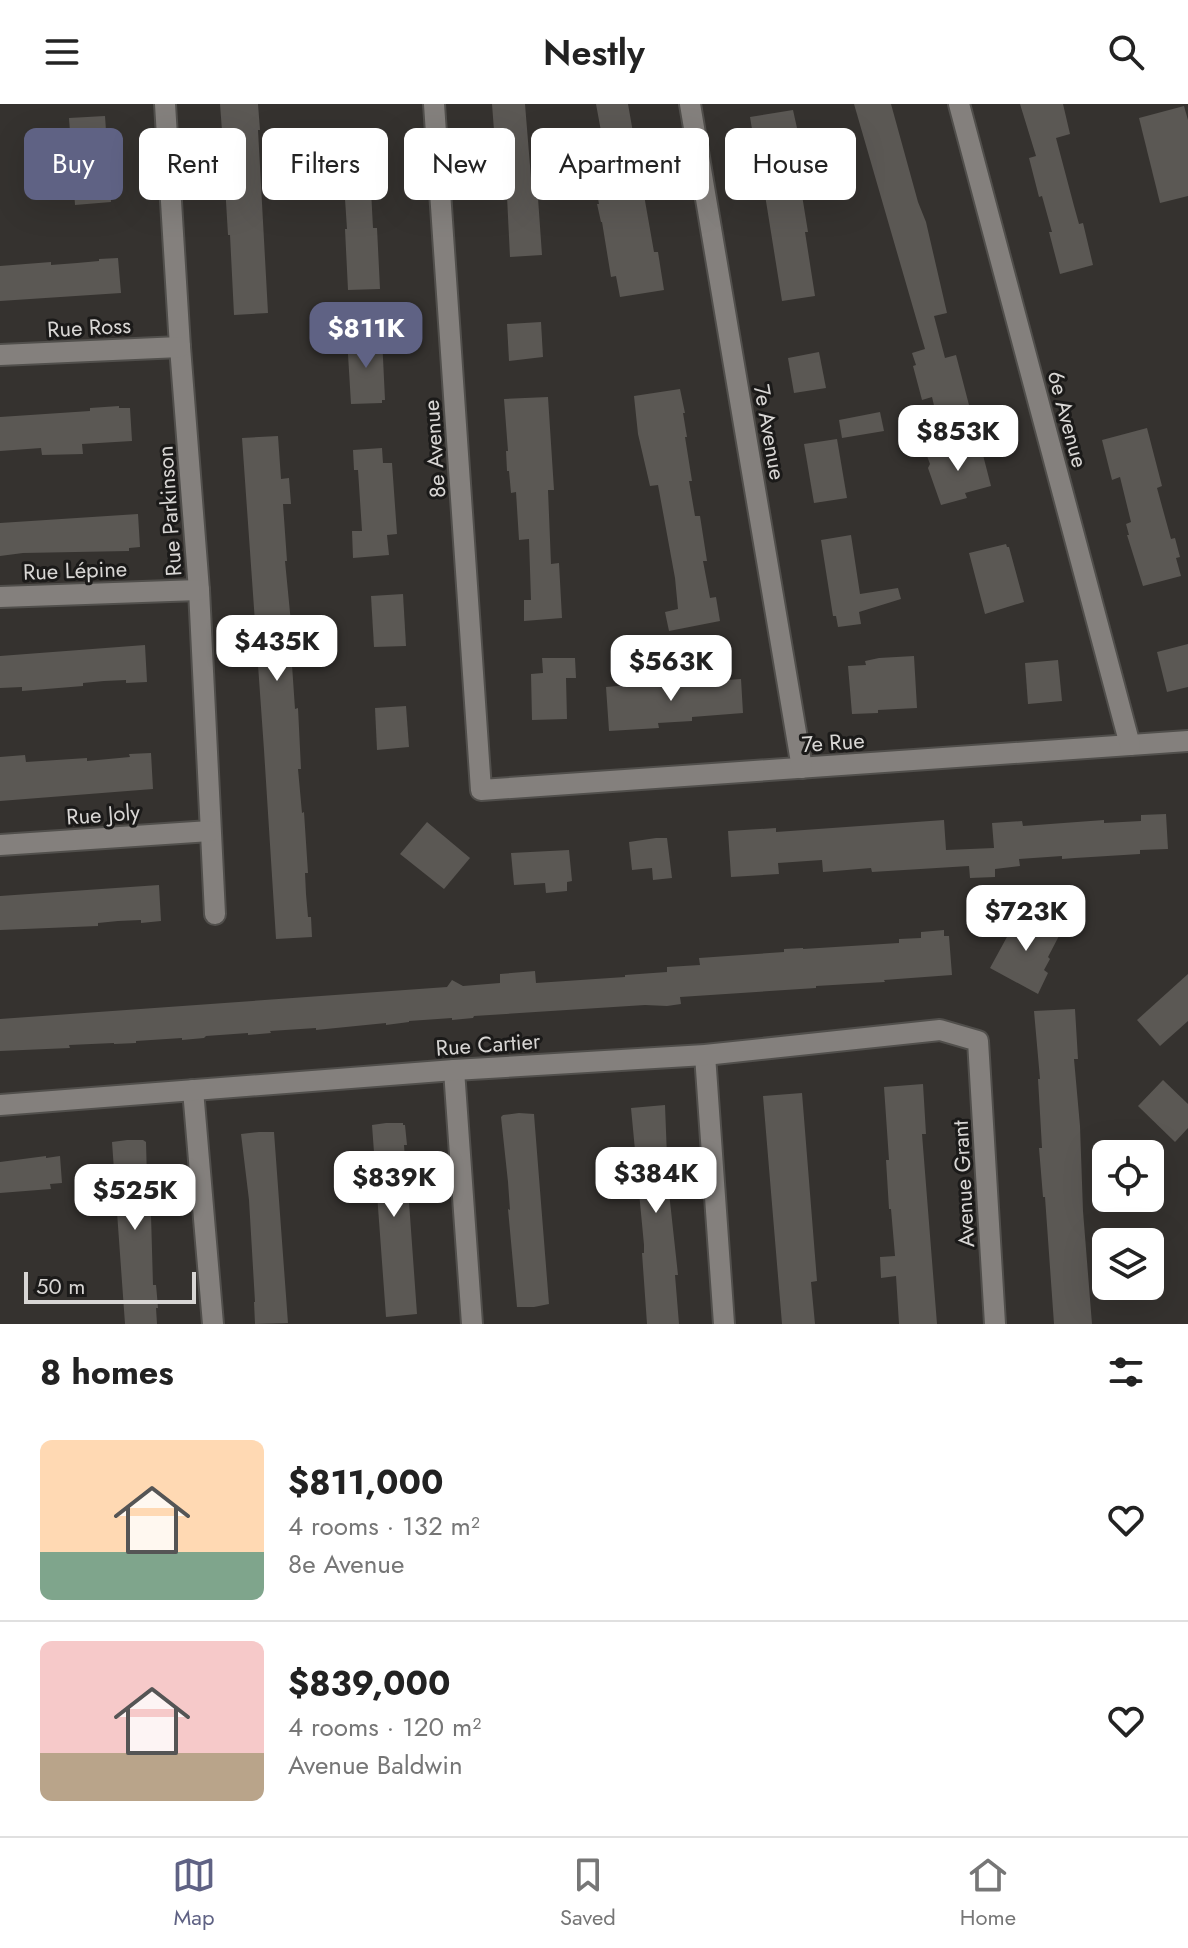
<!DOCTYPE html>
<html lang="en">
<head>
<meta charset="utf-8">
<style>
	body { margin:0; font-family:Jost,sans-serif; background:#f6f6f6; color:#222; height:100vh; display:flex; flex-direction:column; font-size:30px; white-space:nowrap }
	* { box-sizing:border-box; margin:0 }
	p { font-size:26px; color:#767676 }
	.icon { flex:none; width:44px; height:44px; fill:none; stroke:currentColor; stroke-width:2; stroke-linecap:round; stroke-linejoin:round }
	.map { position:relative; height:1220px; overflow:hidden }
	.drawer { display:flex; flex-direction:column; background:#fff; flex:1 }
	.drawer>* { flex:none }
	.guide { position:absolute; left:24px; top:24px; width:1140px; height:72px; display:flex; gap:16px }
	.fabs { position:absolute; left:1092px; top:1036px; display:grid; gap:16px }
	.fabs a { display:grid; place-items:center; width:72px; height:72px; border-radius:12px; background:#fff; box-shadow:0 8px 32px #0002; font-size:40px }
	.scale { position:absolute; left:24px; bottom:20px; width:172px; box-sizing:border-box; padding-left:8px; border:4px solid #d8d6d4; border-top:0; font-size:22px; line-height:28px; white-space:nowrap; color:#d8d6d4; -webkit-text-stroke:6px #1b1a19; paint-order:stroke }
	.price { position:absolute; translate:-50% -68px; padding:0 18px; border-radius:16px; background:#fff; color:#222; font-size:26px; line-height:52px; filter:drop-shadow(0 2px 4px #0008) }
	.price::after { content:''; position:absolute; left:50%; top:48px; width:24px; height:18px; margin-left:-12px; background:inherit; clip-path:polygon(0 0,100% 0,50% 100%) }
	.price.selected { background:#5f6284; color:#fff }
	ul { padding:0; list-style:none }
	li { display:flex; align-items:center; gap:24px; height:200px; padding:0 40px }
	li+li { border-top:2px solid #e0e0e0 }
	li span { display:grid; place-items:center; flex:none; width:224px; height:160px; border-radius:12px; color:#555 }
	li>.icon { margin-inline-start:auto }
	span .icon { width:96px; height:96px; fill:#fffc; stroke-width:1 }
	li b { font-size:34px }
	h2 { display:flex; justify-content:space-between; align-items:center; height:96px; padding:0 40px; font-size:34px }
	.pill { padding:0 28px; border-radius:12px; background:#fff; box-shadow:0 8px 32px #0002; font-size:28px; line-height:72px }
	.pill.selected { background:#5f6284; color:#fff }
	header { display:flex; justify-content:space-between; align-items:center; height:104px; padding:0 40px; background:#fff; font-size:36px; font-weight:600 }
	.menu { display:flex; justify-content:space-around; align-items:center; height:112px; border-top:2px solid #e0e0e0; background:#fff; font-size:22px; color:#767676 }
	.menu a { display:grid; justify-items:center; gap:4px }
	.menu .selected { color:#5f6284 }
	.map>svg:first-child { display:block }
	.building { fill:#5b5854 }
	.lines { fill:none; stroke-linecap:round; stroke-linejoin:round }
	.minor-casing { stroke:#514f4c; stroke-width:24 }
	.minor { stroke:#84807d; stroke-width:20 }
	.labels { text-anchor:middle; stroke-width:6; stroke-linejoin:round; paint-order:stroke }
	.street-label { font-size:22px; fill:#d8d6d4; stroke:#1b1a19 }
</style>
</head>
<body>
<header><svg class="icon" aria-label="menu" viewBox="0 0 24 24"><path d="M4 6h16M4 12h16M4 18h16"/></svg>Nestly<svg class="icon" aria-label="search" viewBox="0 0 24 24"><circle cx="10" cy="10" r="6"/><path d="M15 15l6 6"/></svg></header>
<div class="map">
<svg width="1188" height="1220" viewBox="0 0 1188 1220">
	<rect width="100%" height="100%" fill="#35322f"/>
	<g class="building">
		<path d="M220 0H258L260 26H258L268 209 234 211 230 131H228L224 64 226 63 224 26 222 27Z"/>
		<path d="M492 0H525L531 74 533 73 535 94H538L542 151 510 153 505 52 496 53Z"/>
		<path d="M596 0H628L654 148H658L664 186 620 193 616 172 611 173 602 118H601L597 100H599L590 51 605 49Z"/>
		<path d="M854 0H891L918 98 926 118 947 209 934 212 945 254 956 251 969 301 936 310 932 293 922 296 913 262 916 261 912 249 925 245Z"/>
		<path d="M1020 0H1063L1070 30 1056 34 1074 102 1079 120 1083 119 1093 161 1060 170 1049 128H1052L1042 92 1039 93 1029 54 1036 52Z"/>
		<path d="M1184 2 1188 16V92L1160 99 1139 14Z"/>
		<path d="M793 6 797 24 787 26 792 51 757 56 750 13Z"/>
		<path d="M105 12 111 98 75 101 69 14Z"/>
		<path d="M372 33 376 85 371 86 373 124H377L380 185 348 186 345 125H347L341 35Z"/>
		<path d="M801 85 808 128H805L815 192 782 197 765 91Z"/>
		<path d="M118 154 121 189 0 197V162L51 158V161L77 159 99 157V155Z"/>
		<path d="M541 218 543 253 509 257 507 220Z"/>
		<path d="M382 233 385 296H382V299L351 300 347 234Z"/>
		<path d="M819 248 826 284 794 289 788 254Z"/>
		<path d="M680 285 685 309H683L687 333H685L692 377H689L695 412H700L707 457H703L710 494 716 493 720 517 669 527 665 508 678 505 675 474 658 381 650 382 638 330 634 292Z"/>
		<path d="M548 293 554 386H548L551 460 559 459 562 514 524 517V496H531L529 435 519 436 516 388 511 389 509 367H507L506 347H508L504 295Z"/>
		<path d="M119 302V304H130L132 337 82 340 83 350 42 351 41 344 0 347V313L90 307V304Z"/>
		<path d="M880 308 884 327 842 334 839 316Z"/>
		<path d="M1147 324 1162 382 1157 384 1171 435 1175 434 1180 453 1176 454 1181 472 1143 482 1127 431H1129L1126 420 1131 418 1120 373 1112 376 1102 336Z"/>
		<path d="M278 332 281 375 289 374 291 400H283L287 457H285L295 560 292 561 295 605 298 604 301 665H298L302 709 304 708 308 769H305L306 790 308 813H311L312 833 276 835 264 646 242 334Z"/>
		<path d="M837 335 847 394 814 399 804 340Z"/>
		<path d="M977 339 981 352 983 351 991 382 965 389 967 394 941 401 928 364 930 360 927 352Z"/>
		<path d="M382 344 383 359H392L397 430 387 431 389 451 353 454 352 427H362L358 366H354L353 346Z"/>
		<path d="M138 410 140 443 129 444V447L23 449 0 452V419Z"/>
		<path d="M851 431 860 490 898 484 901 495 859 508 861 520 838 523 836 512H833L821 436Z"/>
		<path d="M1006 440 1007 443H1009L1024 498 985 510 969 449Z"/>
		<path d="M403 490 406 542 374 543 371 492Z"/>
		<path d="M1188 540V583L1167 588 1157 548Z"/>
		<path d="M145 541 147 578 126 579V576L104 577 83 579V582L22 587V583L0 584V552Z"/>
		<path d="M914 552 917 604 878 606V609L852 610 848 562 866 561 865 557 879 554Z"/>
		<path d="M542 554H575L576 574H566L567 615 532 616 531 570 543 569Z"/>
		<path d="M1058 556 1062 597 1028 600 1025 559Z"/>
		<path d="M741 575 743 609 692 613V617L658 619 659 624 609 627 606 583 687 576 688 579Z"/>
		<path d="M406 602 409 643 377 646 375 604Z"/>
		<path d="M151 649 153 685 0 697V653L25 651 26 658 87 654V657L130 653 129 650Z"/>
		<path d="M1166 710 1168 745 1140 746V750L1075 754 1062 755V752L1019 755 1020 762 995 765V773L970 774 969 762 872 768 871 764 823 768 822 756 778 759 779 770 731 773 728 727 776 724V728L944 716 946 746 994 744 992 719 1022 717 1023 722 1104 716V719L1141 717V711Z"/>
		<path d="M427 718 470 754 444 785 400 750Z"/>
		<path d="M656 734H667L672 774 653 776 652 764 632 766 629 738Z"/>
		<path d="M569 746 572 777 567 778V787L546 789 545 779 514 781 511 749Z"/>
		<path d="M159 781 161 817 141 819V816L118 817 98 819V822L0 826V792Z"/>
		<path d="M1019 811H1026L1060 830 1048 853 1050 855 1044 866 1048 869 1038 890 990 864Z"/>
		<path d="M944 826V832H949L952 871 884 876 885 878 816 882V884L680 893 681 900 667 902 645 901 474 912 473 914 452 916V914L409 917V918L386 921V919L316 926V924L270 927 271 929 248 931V929L206 932 204 934 182 936V934L136 937V939L114 940V939L69 941 70 944 0 947V915L447 883 452 876 463 882 500 879V870L535 867 536 879 625 873V871L667 868V863L700 861 699 854 784 848V845L803 844V845L899 839V835L921 834V828Z"/>
		<path d="M1188 870V917L1160 942 1137 916Z"/>
		<path d="M1075 905 1078 955H1074L1080 1022 1083 1107 1092 1220H1054L1045 1093H1043L1039 1044H1042L1038 975H1040L1034 907Z"/>
		<path d="M1163 976 1188 1000V1024L1175 1038 1138 1002Z"/>
		<path d="M923 980 926 1030H922L937 1220H899L896 1172 881 1174 880 1153 895 1152 891 1105H889L886 1056H889L884 983Z"/>
		<path d="M802 989 817 1177 811 1178 815 1220H782L763 992Z"/>
		<path d="M665 1001 668 1079 678 1171H675L679 1220H647L642 1149H644V1141L631 1004Z"/>
		<path d="M519 1009 534 1010 535 1023 549 1200 534 1203H517L508 1105 510 1106 508 1078 501 1013 503 1011Z"/>
		<path d="M386 1019H403V1021H405L407 1041H404L406 1070 404 1071 409 1098 417 1210 386 1213 372 1021Z"/>
		<path d="M259 1028H274L288 1219 255 1220 254 1198H255L249 1096 241 1030Z"/>
		<path d="M127 1036H143L146 1038 148 1112 151 1111 153 1181H156L157 1192 158 1204H156L157 1220H125L112 1038Z"/>
		<path d="M46 1052V1054L60 1052 62 1079 50 1080 51 1085 0 1089V1058Z"/>
	</g>
	<g class="lines">
		<defs>
			<g id="minor">
				<path d="M165 0 180 243 199 486 215 810"/>
				<path d="M434 0 481 686 1188 637"/>
				<path d="M690 0 802 664"/>
				<path d="M959 0 1130 641"/>
				<path d="M0 251 180 243"/>
				<path d="M0 493 199 486"/>
				<path d="M0 741 210 727"/>
				<path d="M705 951 724 1220"/>
				<path d="M454 966 472 1220"/>
				<path d="M193 986 213 1220"/>
				<path d="M0 1001 454 966 705 951 940 926 978 937 995 1220"/>
			</g>
		</defs>
		<use href="#minor" class="minor-casing"/>
		<use href="#minor" class="minor"/>
	</g>
	<g class="labels">
		<g class="street-label">
			<text transform="translate(89 223) rotate(-3)" y="8">Rue Ross</text>
			<text transform="translate(1068 315) rotate(75)" y="8">6e Avenue</text>
			<text transform="translate(770 328) rotate(80)" y="8">7e Avenue</text>
			<text transform="translate(434 345) rotate(-94)" y="8">8e Avenue</text>
			<text transform="translate(169 407) rotate(-94)" y="8">Rue Parkinson</text>
			<text transform="translate(75 466) rotate(-2)" y="8">Rue Lépine</text>
			<text transform="translate(833 638) rotate(-4)" y="8">7e Rue</text>
			<text transform="translate(103 710) rotate(-4)" y="8">Rue Joly</text>
			<text transform="translate(488 940) rotate(-4)" y="8">Rue Cartier</text>
			<text transform="translate(963 1080) rotate(-93)" y="8">Avenue Grant</text>
		</g>
	</g>
</svg>
<div class="fabs">
<a><svg class="icon" aria-label="locate" viewBox="0 0 24 24"><circle cx="12" cy="12" r="6"/><path d="M12 2v4M12 18v4M2 12h4M18 12h4"/></svg></a>
<a><svg class="icon" aria-label="layers" viewBox="0 0 24 24"><path d="M12 4l9 5-9 5-9-5zM3 14l9 5 9-5"/></svg></a>
</div>
<div class="scale">50 m</div>
<b class="price selected" style="left:366px;top:266px">$811K</b>
<b class="price" style="left:958px;top:369px">$853K</b>
<b class="price" style="left:277px;top:579px">$435K</b>
<b class="price" style="left:671px;top:599px">$563K</b>
<b class="price" style="left:1026px;top:849px">$723K</b>
<b class="price" style="left:656px;top:1111px">$384K</b>
<b class="price" style="left:394px;top:1115px">$839K</b>
<b class="price" style="left:135px;top:1128px">$525K</b>
<div class="guide">
<a class="pill selected">Buy</a>
<a class="pill">Rent</a>
<a class="pill">Filters</a>
<a class="pill">New</a>
<a class="pill">Apartment</a>
<a class="pill">House</a>
</div>
</div>
<section class="drawer">
<h2>8 homes<svg class="icon" aria-label="filters" viewBox="0 0 24 24"><path d="M4 7h16M4 17h16"/><circle cx="9" cy="7" r="2"/><circle cx="15" cy="17" r="2"/></svg></h2>
<ul>
<li><span style="background:linear-gradient(#ffd9b3 70%,#7fa58c 0)"><svg class="icon" aria-label="home" viewBox="0 0 24 24"><path d="M3 11l9-7 9 7M6 9v11h12V9"/></svg></span><div><b>$811,000</b><p>4 rooms · 132 m²</p><p>8e Avenue</p></div><svg class="icon" aria-label="heart" viewBox="0 0 24 24"><path d="M12 20l-8-8c-3-5 5-10 8-4 3-6 11-1 8 4z"/></svg></li>
<li><span style="background:linear-gradient(#f6c9c9 70%,#b9a48a 0)"><svg class="icon" aria-label="home" viewBox="0 0 24 24"><path d="M3 11l9-7 9 7M6 9v11h12V9"/></svg></span><div><b>$839,000</b><p>4 rooms · 120 m²</p><p>Avenue Baldwin</p></div><svg class="icon" aria-label="heart" viewBox="0 0 24 24"><path d="M12 20l-8-8c-3-5 5-10 8-4 3-6 11-1 8 4z"/></svg></li>
</ul>
</section>
<nav class="menu">
<a class="selected"><svg class="icon" aria-label="map" viewBox="0 0 24 24"><path d="M3 6l6-2 6 2 6-2v14l-6 2-6-2-6 2zM9 4v14M15 6v14"/></svg>Map</a>
<a><svg class="icon" aria-label="saved" viewBox="0 0 24 24"><path d="M7 4h10v16l-5-4-5 4z"/></svg>Saved</a>
<a><svg class="icon" aria-label="home" viewBox="0 0 24 24"><path d="M3 11l9-7 9 7M6 9v11h12V9"/></svg>Home</a>
</nav>
</body>
</html>
